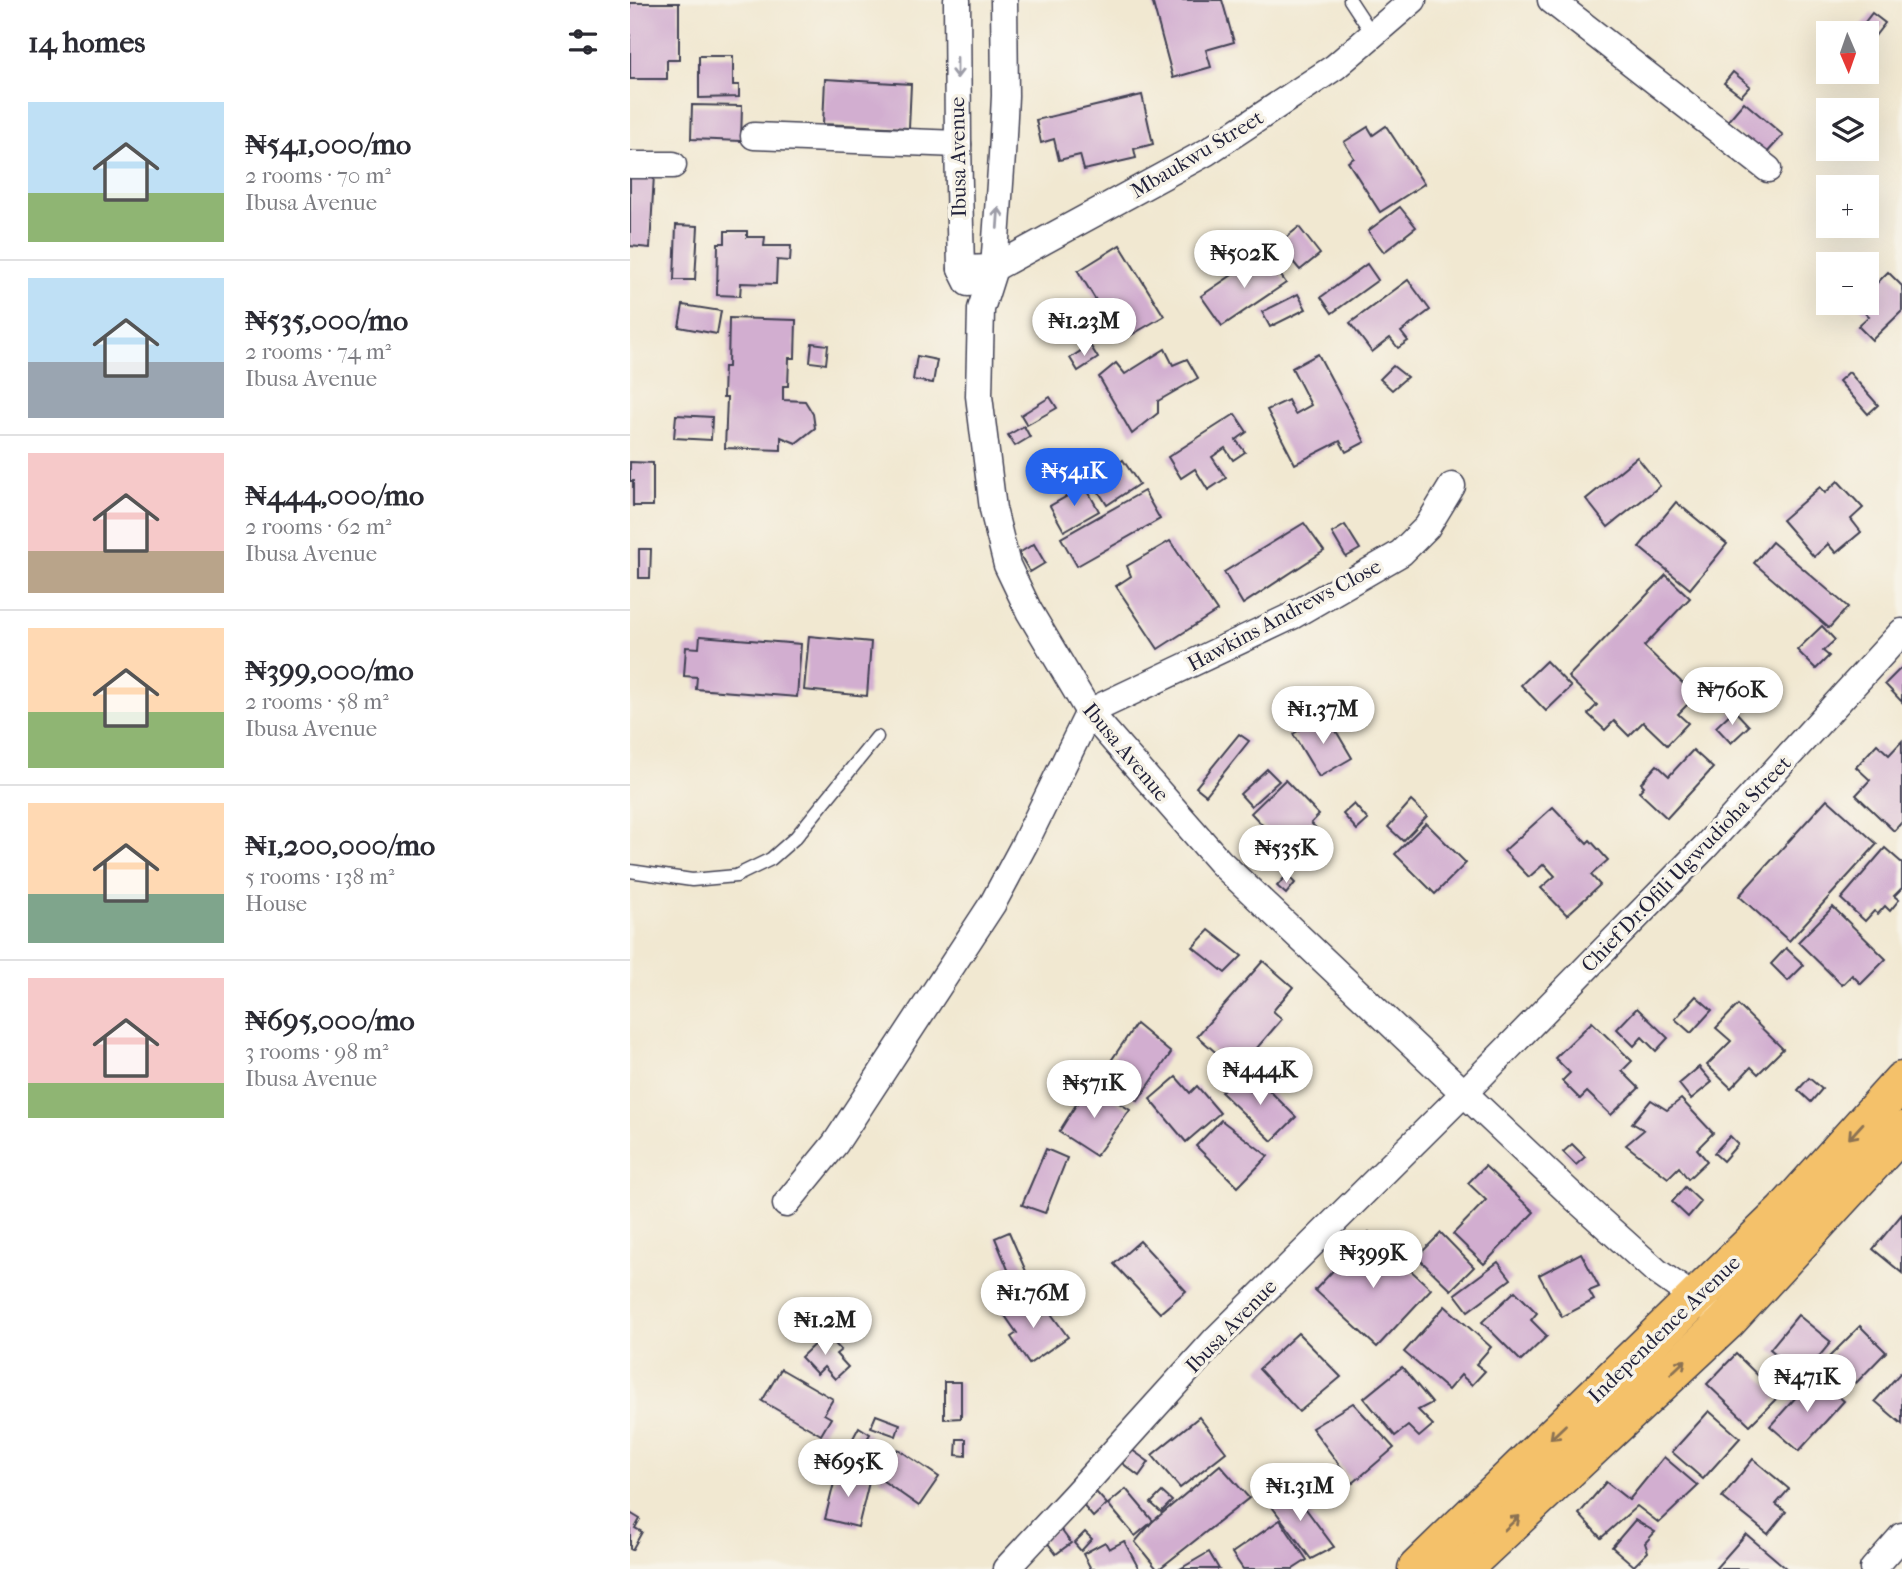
<!DOCTYPE html>
<html lang="en">
<head>
<meta charset="utf-8">
<style>
	body { margin:0; font-family:"IM FELL French Canon",serif; background:#f2f2f3; color:#2b2b33; height:100vh; display:flex; flex-direction:column; font-size:26px; white-space:nowrap }
	* { box-sizing:border-box; margin:0 }
	p { font-size:23px; color:#7c7c81 }
	.icon { flex:none; width:38px; height:38px; fill:none; stroke:currentColor; stroke-width:2; stroke-linecap:round; stroke-linejoin:round }
	.map { position:relative; flex:1; overflow:hidden }
	.sheet { display:flex; flex-direction:column; background:#fff; width:630px }
	.sheet>* { flex:none }
	.needle { width:46px; rotate:178deg }
	.controls { position:absolute; left:1186px; top:21px; display:grid; gap:14px }
	.controls a { display:grid; place-items:center; width:63px; height:63px; border-radius:0px; background:#fff; box-shadow:0 7px 28px #0002; font-size:35px }
	.price { position:absolute; translate:-50% -60px; padding:0 16px; border-radius:24px; background:#fff; color:#222; font-size:23px; line-height:46px; filter:drop-shadow(0 2px 4px #0008) }
	.price::after { content:''; position:absolute; left:50%; top:42px; width:21px; height:16px; margin-left:-10px; background:inherit; clip-path:polygon(0 0,100% 0,50% 100%) }
	.price.current { background:#2563eb; color:#fff }
	ul { padding:0; list-style:none }
	li { display:flex; align-items:center; gap:21px; height:175px; padding:0 28px }
	li+li { border-top:2px solid #e1e1e2 }
	li span { display:grid; place-items:center; flex:none; width:196px; height:140px; border-radius:0px; color:#555 }
	li>.icon { margin-inline-start:auto }
	span .icon { width:84px; height:84px; fill:#fffc; stroke-width:1 }
	li b { font-size:30px }
	h2 { display:flex; justify-content:space-between; align-items:center; height:84px; padding:0 28px; font-size:30px }
	main { display:flex; flex:1; min-height:0 }
	.map>svg:first-child { display:block }
	.building { fill:#d2aed0 }
	.lines { fill:none; stroke-linecap:round; stroke-linejoin:round }
	.service-casing { stroke:#414052; stroke-width:15 }
	.minor-casing { stroke:#414052; stroke-width:29 }
	.primary-casing { stroke:#414052; stroke-width:41 }
	.service { stroke:#fff; stroke-width:12 }
	.minor { stroke:#fff; stroke-width:26 }
	.primary { stroke:#f4c16a; stroke-width:38 }
	.oneway { stroke:#9c9ca7 }
	.oneway2 { stroke:#8b7252 }
	.labels { text-anchor:middle; stroke-width:7; stroke-linejoin:round; paint-order:stroke }
	.street-label { font-size:21px; fill:#22223b; stroke:#f7f3e8 }
</style>
</head>
<body>
<main>
<section class="sheet">
<h2>14 homes<svg class="icon" aria-label="filters" viewBox="0 0 24 24"><path d="M4 7h16M4 17h16"/><circle cx="9" cy="7" r="2"/><circle cx="15" cy="17" r="2"/></svg></h2>
<ul>
<li><span style="background:linear-gradient(#bfe0f5 65%,#8fb573 0)"><svg class="icon" aria-label="home" viewBox="0 0 24 24"><path d="M3 11l9-7 9 7M6 9v11h12V9"/></svg></span><div><b>₦541,000/mo</b><p>2 rooms · 70 m²</p><p>Ibusa Avenue</p></div></li>
<li><span style="background:linear-gradient(#bfe0f5 60%,#9aa5b1 0)"><svg class="icon" aria-label="home" viewBox="0 0 24 24"><path d="M3 11l9-7 9 7M6 9v11h12V9"/></svg></span><div><b>₦535,000/mo</b><p>2 rooms · 74 m²</p><p>Ibusa Avenue</p></div></li>
<li><span style="background:linear-gradient(#f6c9c9 70%,#b9a48a 0)"><svg class="icon" aria-label="home" viewBox="0 0 24 24"><path d="M3 11l9-7 9 7M6 9v11h12V9"/></svg></span><div><b>₦444,000/mo</b><p>2 rooms · 62 m²</p><p>Ibusa Avenue</p></div></li>
<li><span style="background:linear-gradient(#ffd9b3 60%,#8fb573 0)"><svg class="icon" aria-label="home" viewBox="0 0 24 24"><path d="M3 11l9-7 9 7M6 9v11h12V9"/></svg></span><div><b>₦399,000/mo</b><p>2 rooms · 58 m²</p><p>Ibusa Avenue</p></div></li>
<li><span style="background:linear-gradient(#ffd9b3 65%,#7fa58c 0)"><svg class="icon" aria-label="home" viewBox="0 0 24 24"><path d="M3 11l9-7 9 7M6 9v11h12V9"/></svg></span><div><b>₦1,200,000/mo</b><p>5 rooms · 138 m²</p><p>House</p></div></li>
<li><span style="background:linear-gradient(#f6c9c9 75%,#8fb573 0)"><svg class="icon" aria-label="home" viewBox="0 0 24 24"><path d="M3 11l9-7 9 7M6 9v11h12V9"/></svg></span><div><b>₦695,000/mo</b><p>3 rooms · 98 m²</p><p>Ibusa Avenue</p></div></li>
</ul>
</section>
<div class="map">
<svg width="1272" height="1569" viewBox="0 0 1272 1569">
	<rect width="100%" height="100%" fill="#f7f3e8"/>
	<filter id="ink" filterUnits="userSpaceOnUse"><feTurbulence type="fractalNoise" baseFrequency=".0143" numOctaves="2"/><feDisplacementMap in="SourceGraphic" scale="14" xChannelSelector="R" yChannelSelector="G"/><feConvolveMatrix kernelMatrix="1 2 1 2 8 2 1 2 1" color-interpolation-filters="sRGB"/></filter>
	<filter id="wash" filterUnits="userSpaceOnUse"><feTurbulence type="fractalNoise" baseFrequency=".00686" numOctaves="4" result="noise"/><feDisplacementMap in="SourceGraphic" scale="28" xChannelSelector="R" yChannelSelector="G"/><feGaussianBlur stdDeviation="1.57" result="paint"/><feColorMatrix in="noise" values="0 0 0 0 0 0 0 0 0 0 0 0 0 0 0 0 0 1.4 0 .05"/><feComposite in="paint" operator="in"/></filter>
	<g filter="url(#wash)">
		<rect width="100%" height="100%" fill="#f1e8d1"/>
		<g id="blocks">
			<g class="building">
				<path d="M522 0H592L604 42 576 50 581 67 543 78Z"/>
				<path d="M0 3H49V60H37V79H0Z"/>
				<path d="M1242 13 1255 23 1241 41 1237 38V33H1231L1228 31Z"/>
				<path d="M69 56H103V85H109V97L69 98Z"/>
				<path d="M1103 72 1120 86 1111 96 1094 83Z"/>
				<path d="M195 79 281 84 279 128 193 124Z"/>
				<path d="M512 95 523 144 504 149 506 158 454 170 450 155 429 160 424 139 411 143 406 120Z"/>
				<path d="M1114 102 1153 135 1135 155 1096 123Z"/>
				<path d="M62 105 112 106 111 141 61 139Z"/>
				<path d="M756 126 794 184 750 212 718 162 724 158 714 142 738 127 743 135Z"/>
				<path d="M0 173 24 174 20 248 0 246Z"/>
				<path d="M770 207 786 227 754 252 738 231Z"/>
				<path d="M46 225 68 226 65 280H44Z"/>
				<path d="M669 227 690 254 670 270 648 244Z"/>
				<path d="M95 231H117V237H135L134 246H161L160 261 147 260 146 284 111 283 110 296 87 295 88 243H95Z"/>
				<path d="M490 245 534 316 491 341 448 271Z"/>
				<path d="M635 253 656 283 592 326 571 296Z"/>
				<path d="M737 264 748 280 702 313 691 297Z"/>
				<path d="M1258 272 1272 286V311L1242 340 1228 326 1239 316 1226 304 1237 303V293Z"/>
				<path d="M778 280 800 310 771 332 778 341 768 348 760 338 742 352 720 323Z"/>
				<path d="M668 294 676 309 640 327 632 312Z"/>
				<path d="M53 305 91 311 87 334 49 327Z"/>
				<path d="M99 318 166 320 165 358H159L158 386H153V400L175 401 183 414 185 428 166 443 151 437V450L95 448 97 398H93L94 367H98Z"/>
				<path d="M182 343 198 345 196 364 180 362Z"/>
				<path d="M460 345 468 358 448 371 440 358Z"/>
				<path d="M535 349 543 365 557 359 568 378 528 401V413L502 434 469 377 486 363 495 374Z"/>
				<path d="M688 354 735 442 716 452 710 441 665 464 637 410 658 400 665 414 681 405 662 368Z"/>
				<path d="M287 356 307 360 303 383 283 380Z"/>
				<path d="M763 366 777 377 762 390 750 379Z"/>
				<path d="M1219 372 1248 405 1238 414 1209 381Z"/>
				<path d="M420 397 427 408 397 425 391 415Z"/>
				<path d="M605 414 617 432 606 440 615 452 603 460 595 448 582 457 596 478 578 490 565 469 551 478 538 457Z"/>
				<path d="M46 415 82 417 81 440 44 438Z"/>
				<path d="M394 426 400 437 385 446 378 435Z"/>
				<path d="M1007 457 1030 486 978 527 956 499Z"/>
				<path d="M493 460 509 484 477 505 462 481Z"/>
				<path d="M0 462 23 463V506H3V481H0Z"/>
				<path d="M1208 481 1233 508 1221 519 1231 532 1206 553 1198 544 1184 557 1152 520 1190 487 1195 493Z"/>
				<path d="M455 486 469 511 434 531 420 506Z"/>
				<path d="M514 491 530 519 447 566 431 538Z"/>
				<path d="M1046 502 1097 544 1060 589 1009 547Z"/>
				<path d="M674 523 694 551 613 604 594 572Z"/>
				<path d="M715 525 730 549 716 557 702 533Z"/>
				<path d="M540 541 587 611 528 649 486 586 501 576 497 566Z"/>
				<path d="M1142 542 1218 607 1199 628 1124 563Z"/>
				<path d="M404 544 415 563 400 572 389 553Z"/>
				<path d="M9 549H21L20 578H9Z"/>
				<path d="M1036 575 1060 598 1014 646 1066 696 1048 714 1058 723 1037 745 1013 722 999 736 984 721 975 730 958 714 967 705 938 677Z"/>
				<path d="M1192 626 1205 640 1193 651 1199 656 1186 669 1167 650Z"/>
				<path d="M70 636 171 644 167 697 66 689 67 677 54 676 56 647 69 648Z"/>
				<path d="M179 636 241 642 237 696 174 690Z"/>
				<path d="M916 661 941 687 916 711 891 685Z"/>
				<path d="M1272 667V702L1255 684Z"/>
				<path d="M1104 710 1119 726 1101 743 1086 727Z"/>
				<path d="M696 714 722 758 689 777 663 734Z"/>
				<path d="M609 734 619 741 576 795 566 787Z"/>
				<path d="M1272 741V822L1264 831 1226 795 1240 780 1226 767 1247 744 1259 755Z"/>
				<path d="M1063 750 1083 768 1037 818 1009 792 1014 786 1011 783 1027 765 1039 776Z"/>
				<path d="M637 769 649 781 621 806 610 794Z"/>
				<path d="M655 780 689 815 681 823 698 841 681 857 666 841 656 851 649 844 640 852 629 841 639 832 621 813Z"/>
				<path d="M1197 799 1247 844 1159 941 1109 896Z"/>
				<path d="M781 801 797 816 773 841 758 827Z"/>
				<path d="M724 804 738 820 727 830 713 814Z"/>
				<path d="M923 807 957 843 960 840 978 860 961 875 970 885 937 915 911 888 925 876 914 864 899 877 874 851Z"/>
				<path d="M796 823 836 863 805 894 765 854Z"/>
				<path d="M1255 848 1272 863V888L1264 896 1269 900 1260 911 1255 906 1248 914 1244 911 1235 921 1211 899Z"/>
				<path d="M657 875 665 883 656 894 647 886Z"/>
				<path d="M1203 907 1256 959 1231 984 1222 975 1212 985 1168 942Z"/>
				<path d="M579 930 612 956 595 973 563 947Z"/>
				<path d="M1156 948 1174 965 1158 981 1141 964Z"/>
				<path d="M633 961 663 987 643 1011 652 1019 607 1071 567 1036Z"/>
				<path d="M1066 996 1082 1010 1061 1033 1045 1019Z"/>
				<path d="M1108 1005 1153 1049 1128 1074 1121 1067 1101 1088 1077 1065 1101 1041 1086 1028Z"/>
				<path d="M1007 1008 1038 1038 1026 1051 1012 1037 1004 1046 987 1029Z"/>
				<path d="M962 1022 1002 1061 992 1071 1009 1088 981 1115 957 1092 950 1099 932 1081 940 1073 925 1058Z"/>
				<path d="M506 1024 541 1053 508 1101 470 1077Z"/>
				<path d="M1069 1067 1082 1082 1061 1099 1049 1084Z"/>
				<path d="M546 1077 560 1093 567 1086 590 1113 556 1142 520 1099Z"/>
				<path d="M606 1077 620 1091 630 1081 666 1117 642 1141 591 1092Z"/>
				<path d="M1179 1078 1192 1089 1181 1102 1168 1090Z"/>
				<path d="M459 1084 500 1110 466 1156 429 1132Z"/>
				<path d="M1051 1099 1083 1133 1067 1149 1077 1161 1058 1179 1049 1167 1038 1178 996 1145 1014 1130 1002 1123 1021 1100 1037 1110Z"/>
				<path d="M591 1120 638 1156 608 1187 566 1146Z"/>
				<path d="M1100 1136 1108 1144 1093 1161 1084 1153Z"/>
				<path d="M942 1144 955 1157 946 1165 933 1152Z"/>
				<path d="M416 1149 437 1158 415 1213 392 1205Z"/>
				<path d="M855 1166 904 1212 854 1264 823 1234 856 1200 838 1183Z"/>
				<path d="M1055 1187 1071 1202 1058 1217 1042 1202Z"/>
				<path d="M1272 1214V1273L1243 1249Z"/>
				<path d="M379 1232 401 1283 386 1289 365 1238Z"/>
				<path d="M739 1232 801 1289 747 1347 685 1290Z"/>
				<path d="M811 1233 844 1267 821 1290 787 1257Z"/>
				<path d="M510 1241 556 1291 530 1313 484 1264Z"/>
				<path d="M951 1253 969 1287 959 1291 964 1300 932 1317 909 1275Z"/>
				<path d="M868 1262 881 1279 838 1311 825 1294Z"/>
				<path d="M885 1291 907 1313 901 1320 917 1336 891 1361 852 1322Z"/>
				<path d="M391 1296 407 1319 419 1311 438 1337 399 1364 381 1337 387 1333 371 1310Z"/>
				<path d="M815 1306 861 1347 846 1364 855 1371 842 1385 831 1375 818 1390 774 1352Z"/>
				<path d="M1168 1315 1201 1342 1173 1376 1140 1349Z"/>
				<path d="M1230 1326 1256 1352 1226 1383 1199 1357Z"/>
				<path d="M668 1333 711 1377 669 1412 629 1369Z"/>
				<path d="M195 1334 211 1350 206 1354 218 1367 205 1379 194 1367 187 1374 171 1357Z"/>
				<path d="M1106 1354 1149 1396 1120 1425 1077 1384Z"/>
				<path d="M772 1367 802 1403 788 1410 803 1425 789 1437 778 1426 765 1436 734 1398Z"/>
				<path d="M151 1369 203 1399 194 1414 201 1418 191 1435 132 1401Z"/>
				<path d="M1272 1371V1424L1245 1401Z"/>
				<path d="M1185 1376 1214 1401 1169 1451 1140 1426Z"/>
				<path d="M314 1382H331V1418L314 1419Z"/>
				<path d="M723 1403 764 1448 723 1483 682 1428Z"/>
				<path d="M1079 1411 1110 1438 1073 1479 1042 1452Z"/>
				<path d="M246 1415 270 1424 266 1436 241 1427Z"/>
				<path d="M569 1417 596 1452 550 1488 522 1455Z"/>
				<path d="M229 1427 240 1434 233 1446 222 1440Z"/>
				<path d="M327 1439H336V1456L326 1455Z"/>
				<path d="M268 1449 309 1477 289 1506 249 1478Z"/>
				<path d="M502 1450 519 1462 509 1476 492 1463Z"/>
				<path d="M1034 1457 1068 1486 1029 1523 1007 1506 971 1538 949 1514 976 1482 999 1500Z"/>
				<path d="M1123 1459 1159 1489 1146 1504 1156 1512 1138 1534 1092 1497Z"/>
				<path d="M590 1465 619 1498 529 1569H527L505 1542 522 1522Z"/>
				<path d="M207 1471 240 1478 228 1527 195 1519Z"/>
				<path d="M659 1486 704 1547 681 1559 637 1500Z"/>
				<path d="M496 1489 523 1521 505 1536 478 1504Z"/>
				<path d="M466 1492 477 1504 463 1517 452 1504Z"/>
				<path d="M532 1492 542 1501 531 1512 521 1503Z"/>
				<path d="M0 1513 10 1519 5 1528 12 1532 2 1550 0 1549Z"/>
				<path d="M650 1520 677 1560 663 1569H613L602 1553Z"/>
				<path d="M1005 1520 1025 1532 1015 1543 1018 1552 1004 1566 982 1547Z"/>
				<path d="M429 1527 441 1543 426 1554 414 1538Z"/>
				<path d="M455 1532 462 1539 451 1551 444 1543Z"/>
				<path d="M1116 1534 1157 1569H1085Z"/>
				<path d="M494 1541 509 1569H461L453 1554 475 1542 479 1549Z"/>
				<path d="M579 1552 589 1569H550Z"/>
			</g>
		</g>
	</g>
	<g filter="url(#ink)">
		<use href="#blocks" fill-opacity="0" stroke="#414052" stroke-width="2"/>
		<g class="lines">
			<defs>
				<g id="service">
					<path d="M720 0 743 35"/>
					<path d="M0 871 62 880 106 876 141 859 166 837 247 737"/>
				</g>
				<g id="minor">
					<path d="M327 0 328 144 331 269 338 283"/>
					<path d="M374 0 375 96 372 155 364 268 351 309 349 396 363 509 377 565 399 611 459 712 590 862 946 1199 1026 1271 1077 1307"/>
					<path d="M921 0 1138 169"/>
					<path d="M124 136 328 144"/>
					<path d="M0 165H43"/>
					<path d="M331 269 364 268 577 152 705 67 783 0"/>
					<path d="M156 1204 205 1144 363 903 395 843 459 712 662 616 771 553 797 527 822 486"/>
					<path d="M376 1569 444 1496 586 1339 835 1092 1075 847 1272 632"/>
					<path d="M1243 1569 1272 1536"/>
				</g>
				<g id="primary">
					<path d="M787 1569 1154 1212 1272 1081"/>
					<path d="M832 1569 1096 1322 1272 1131"/>
				</g>
			</defs>
			<use href="#service" class="service-casing"/>
			<use href="#minor" class="minor-casing"/>
			<use href="#primary" class="primary-casing"/>
			<use href="#service" class="service"/>
			<use href="#minor" class="minor"/>
			<use href="#primary" class="primary"/>
		</g>
		<defs><path id="oneway-shaft" d="M-6 0H5M1.5-3L5.5 0L1.5 3" fill="none" stroke-width="1.6" stroke-linecap="round" stroke-linejoin="round" transform="scale(1.75)"/></defs>
		<g class="oneway">
			<use href="#oneway-shaft" transform="translate(327 68) rotate(90)"/>
			<use href="#oneway-shaft" transform="translate(368 218) rotate(-86)"/>
		</g>
		<g class="oneway2">
			<use href="#oneway-shaft" transform="translate(1226 1131) rotate(132)"/>
			<use href="#oneway-shaft" transform="translate(1048 1367) rotate(-43)"/>
			<use href="#oneway-shaft" transform="translate(928 1432) rotate(136)"/>
			<use href="#oneway-shaft" transform="translate(882 1523) rotate(-43)"/>
		</g>
	</g>
	<g class="labels">
		<g class="street-label">
			<text transform="translate(567 154) rotate(-31)" y="7">Mbaukwu Street</text>
			<text transform="translate(328 157) rotate(-91)" y="7">Ibusa Avenue</text>
			<text transform="translate(654 615) rotate(-28)" y="7">Hawkins Andrews Close</text>
			<text transform="translate(496 752) rotate(50)" y="7">Ibusa Avenue</text>
			<text transform="translate(1056 864) rotate(-46)" y="7">Chief Dr.Ofili Ugwudioha Street</text>
			<text transform="translate(601 1326) rotate(-46)" y="7">Ibusa Avenue</text>
			<text transform="translate(1034 1329) rotate(-44)" y="7">Independence Avenue</text>
		</g>
	</g>
</svg>
<div class="controls">
<a><svg class="needle" viewBox="-14 -14 28 28"><path d="M0-13l5 13h-10z" fill="#e53935"/><path d="M0 13l5-13h-10z" fill="#7c7c81"/></svg></a>
<a><svg class="icon" aria-label="layers" viewBox="0 0 24 24"><path d="M12 4l9 5-9 5-9-5zM3 14l9 5 9-5"/></svg></a>
<a>+</a>
<a>−</a>
</div>
<b class="price" style="left:614px;top:290px">₦502K</b>
<b class="price" style="left:454px;top:358px">₦1.23M</b>
<b class="price current" style="left:444px;top:508px">₦541K</b>
<b class="price" style="left:1102px;top:727px">₦760K</b>
<b class="price" style="left:693px;top:746px">₦1.37M</b>
<b class="price" style="left:656px;top:885px">₦535K</b>
<b class="price" style="left:630px;top:1107px">₦444K</b>
<b class="price" style="left:464px;top:1120px">₦571K</b>
<b class="price" style="left:743px;top:1290px">₦399K</b>
<b class="price" style="left:403px;top:1330px">₦1.76M</b>
<b class="price" style="left:195px;top:1357px">₦1.2M</b>
<b class="price" style="left:1177px;top:1414px">₦471K</b>
<b class="price" style="left:218px;top:1499px">₦695K</b>
<b class="price" style="left:670px;top:1523px">₦1.31M</b>
</div>
</main>
</body>
</html>
